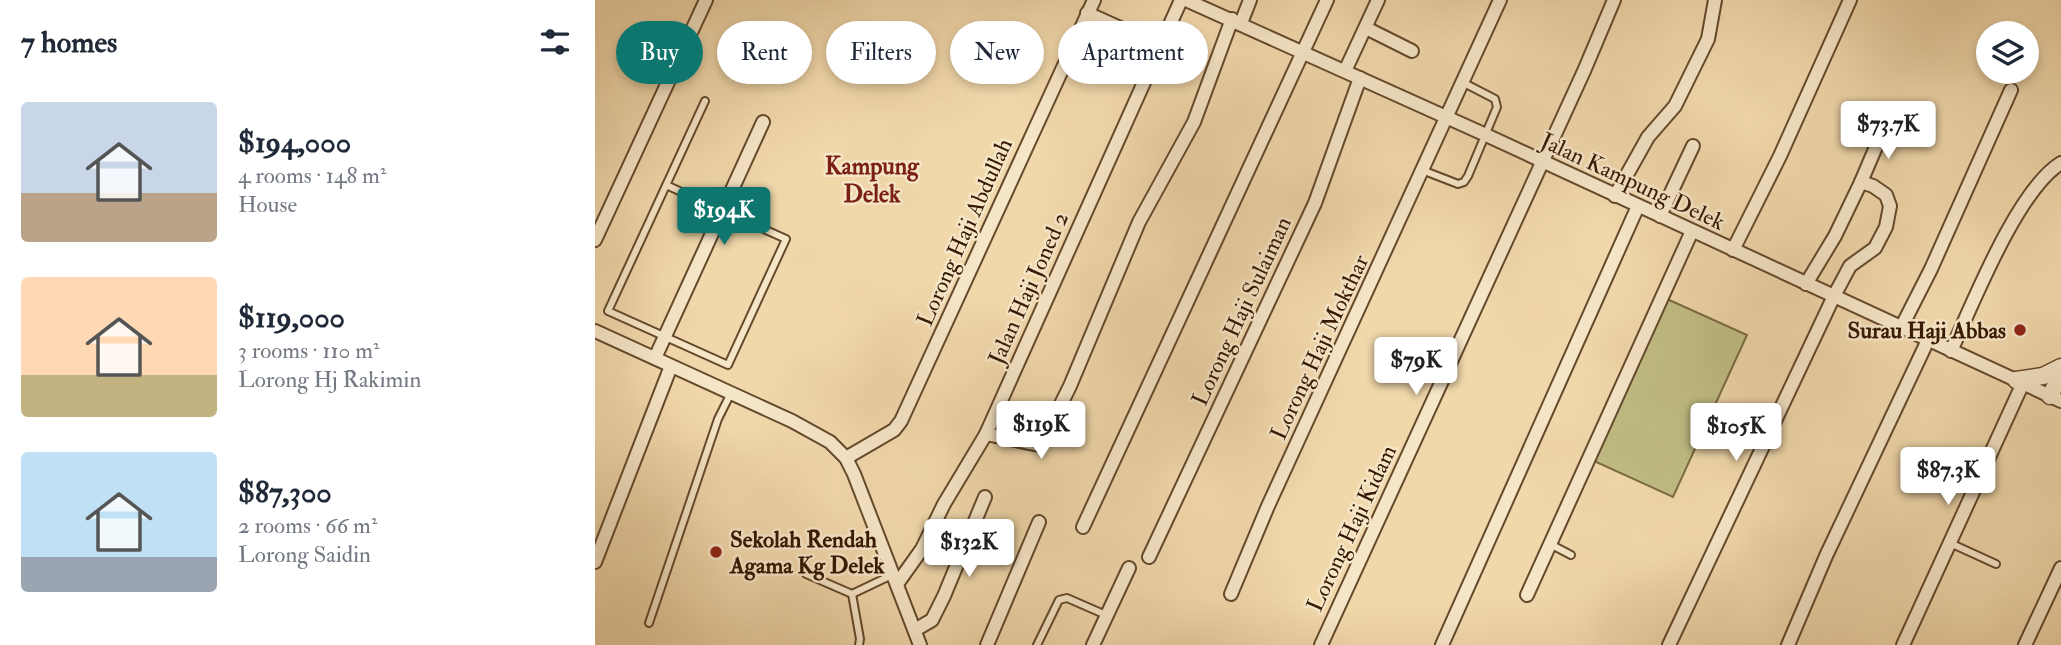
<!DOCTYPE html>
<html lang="en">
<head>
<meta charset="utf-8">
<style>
	body { margin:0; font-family:"IM FELL Double Pica",serif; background:#f6f6f7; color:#1f2937; height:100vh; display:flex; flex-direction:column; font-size:26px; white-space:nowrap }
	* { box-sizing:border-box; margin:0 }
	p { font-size:23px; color:#747a83 }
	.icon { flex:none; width:38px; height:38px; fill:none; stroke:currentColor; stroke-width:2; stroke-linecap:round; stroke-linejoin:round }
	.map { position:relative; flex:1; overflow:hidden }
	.panel { display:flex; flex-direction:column; background:#fff; width:595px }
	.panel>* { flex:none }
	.banner { position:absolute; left:21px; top:21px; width:665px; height:63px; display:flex; gap:14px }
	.tools { position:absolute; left:1381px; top:21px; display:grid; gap:14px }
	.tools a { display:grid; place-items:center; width:63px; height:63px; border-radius:50%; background:#fff; box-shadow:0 4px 10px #0003; font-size:35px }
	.price { position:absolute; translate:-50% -60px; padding:0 16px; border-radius:7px; background:#fff; color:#222; font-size:23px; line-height:46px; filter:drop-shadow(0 2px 4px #0008) }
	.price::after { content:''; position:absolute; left:50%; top:42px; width:21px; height:16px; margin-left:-10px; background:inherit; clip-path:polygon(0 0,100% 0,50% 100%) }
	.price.selected { background:#0f766e; color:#fff }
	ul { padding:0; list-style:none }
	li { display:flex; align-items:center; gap:21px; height:175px; padding:0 21px }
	li span { display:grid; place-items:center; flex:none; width:196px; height:140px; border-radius:7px; color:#555 }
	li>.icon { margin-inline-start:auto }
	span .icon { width:84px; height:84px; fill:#fffc; stroke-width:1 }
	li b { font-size:30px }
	h2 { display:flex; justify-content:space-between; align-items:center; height:84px; padding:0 21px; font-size:30px }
	.pill { padding:0 24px; border-radius:32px; background:#fff; box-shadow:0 4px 10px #0003; font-size:24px; line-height:63px }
	.pill.selected { background:#0f766e; color:#fff }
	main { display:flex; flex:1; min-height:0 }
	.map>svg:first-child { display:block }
	.green { fill:#c0bd84; stroke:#7b6b44; stroke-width:2 }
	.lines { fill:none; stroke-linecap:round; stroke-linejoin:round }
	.service-casing { stroke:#65492d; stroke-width:10 }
	.minor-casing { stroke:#65492d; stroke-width:16 }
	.tertiary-casing { stroke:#65492d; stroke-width:19 }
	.service { stroke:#f6e6c8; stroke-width:6 }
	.minor { stroke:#f6e6c8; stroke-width:12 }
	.tertiary { stroke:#f6e6c8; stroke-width:16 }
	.poi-dot { fill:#8f2418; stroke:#f6e6c8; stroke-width:2.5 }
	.labels { text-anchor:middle; stroke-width:5; stroke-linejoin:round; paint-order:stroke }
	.street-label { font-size:23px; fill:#361903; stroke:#f6e6c8 }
	.poi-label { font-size:23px; font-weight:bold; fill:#361903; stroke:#f6e6c8; text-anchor:end }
	.neighbourhood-label { font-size:24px; font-weight:bold; fill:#7a1f14; stroke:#f6e6c8 }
</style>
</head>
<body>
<main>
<section class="panel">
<h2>7 homes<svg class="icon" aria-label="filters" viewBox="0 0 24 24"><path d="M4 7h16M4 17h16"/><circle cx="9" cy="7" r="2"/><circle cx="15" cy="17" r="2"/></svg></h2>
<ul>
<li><span style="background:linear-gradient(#c9d6e8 65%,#b9a48a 0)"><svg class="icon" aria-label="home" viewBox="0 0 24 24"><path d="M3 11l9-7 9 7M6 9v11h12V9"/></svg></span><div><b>$194,000</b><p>4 rooms · 148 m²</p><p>House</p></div></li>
<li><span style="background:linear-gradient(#ffd9b3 70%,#c2b280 0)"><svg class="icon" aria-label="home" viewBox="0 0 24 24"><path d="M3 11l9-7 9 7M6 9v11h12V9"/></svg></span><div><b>$119,000</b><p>3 rooms · 110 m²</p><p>Lorong Hj Rakimin</p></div></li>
<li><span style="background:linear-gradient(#bfe0f5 75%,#9aa5b1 0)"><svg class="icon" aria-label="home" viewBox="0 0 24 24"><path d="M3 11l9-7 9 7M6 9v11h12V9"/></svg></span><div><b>$87,300</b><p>2 rooms · 66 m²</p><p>Lorong Saidin</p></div></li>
</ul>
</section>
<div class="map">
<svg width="1466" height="645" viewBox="0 0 1466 645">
	<rect width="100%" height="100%" fill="#f1d8ab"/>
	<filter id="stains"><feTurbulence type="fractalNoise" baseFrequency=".00286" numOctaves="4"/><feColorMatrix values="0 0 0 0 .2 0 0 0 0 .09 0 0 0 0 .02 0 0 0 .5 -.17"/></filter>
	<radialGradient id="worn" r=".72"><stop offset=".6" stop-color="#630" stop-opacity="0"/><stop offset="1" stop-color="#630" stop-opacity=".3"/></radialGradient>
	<path class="green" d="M1072 299 1152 335 1078 497 999 461Z"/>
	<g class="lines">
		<defs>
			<g id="service">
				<path d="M827 170 863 184 869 182 873 176 902 107 900 99 867 82"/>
				<path d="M71 185 191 239 133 365 13 311 110 101"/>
				<path d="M1355 543 1401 564"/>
				<path d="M955 544 976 555"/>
				<path d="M211 574 257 594"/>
				<path d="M257 594 265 639 264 645"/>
				<path d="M257 594 299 574"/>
				<path d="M54 623 123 419 136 393"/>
				<path d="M442 645 464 600 472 598 511 615"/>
			</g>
			<g id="minor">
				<path d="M591 0 891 135 1466 401"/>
				<path d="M492 13 565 46"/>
				<path d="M646 23 655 0"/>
				<path d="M771 28 817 51"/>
				<path d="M750 71 783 0"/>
				<path d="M1266 182 1289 128"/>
				<path d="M1020 196 1053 137 1080 106 1113 39 1120 0"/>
				<path d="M1065 216 1098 146"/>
				<path d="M0 240 111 0"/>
				<path d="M1138 250 1185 156 1255 0"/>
				<path d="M1306 328 1336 269 1416 90"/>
				<path d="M0 331 197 421 235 442 251 458 259 474 325 645"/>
				<path d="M1356 351C1378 303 1423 189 1466 163"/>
				<path d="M60 358 168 122"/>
				<path d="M391 434 444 445 447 442 475 386 544 222 599 122 637 19"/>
				<path d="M251 458 299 430 306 421 499 0"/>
				<path d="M488 527 732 0"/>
				<path d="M554 557 720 203 765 78"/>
				<path d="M0 562 76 366"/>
				<path d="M302 584 327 549 349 504 391 434 586 0"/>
				<path d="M636 594 673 506 905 0"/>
				<path d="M932 595 1097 231"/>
				<path d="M320 630 337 620 349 596 390 497"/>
				<path d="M392 645 444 522"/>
				<path d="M498 645 534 568"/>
				<path d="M726 645 989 71 1019 0"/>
				<path d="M847 645 1043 206"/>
				<path d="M1074 645 1239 296 1255 266 1280 248 1291 227 1295 206 1291 195 1278 186 1266 182 1240 236 1211 284"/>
				<path d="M1193 645 1231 556 1333 340"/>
				<path d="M1308 645 1428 383"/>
				<path d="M1430 645 1466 568"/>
			</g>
			<g id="tertiary">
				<path d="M1421 380 1448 376 1466 367"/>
				<path d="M1455 396 1466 374"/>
			</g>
		</defs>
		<use href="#service" class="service-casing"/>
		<use href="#minor" class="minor-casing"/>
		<use href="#tertiary" class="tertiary-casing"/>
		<use href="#service" class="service"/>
		<use href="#minor" class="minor"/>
		<use href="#tertiary" class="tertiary"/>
	</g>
	<g class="poi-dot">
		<circle cx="1425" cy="330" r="7"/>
		<circle cx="121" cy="552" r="7"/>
	</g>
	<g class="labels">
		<g class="street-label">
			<text transform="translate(1038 181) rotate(25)" y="8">Jalan Kampung Delek</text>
			<text transform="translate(369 232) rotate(-66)" y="8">Lorong Haji Abdullah</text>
			<text transform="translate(433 288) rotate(-66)" y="8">Jalan Haji Joned 2</text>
			<text transform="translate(646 311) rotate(-65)" y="8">Lorong Haji Sulaiman</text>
			<text transform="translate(724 347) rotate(-65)" y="8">Lorong Haji Mokthar</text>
			<text transform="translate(756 528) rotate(-65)" y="8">Lorong Haji Kidam</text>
		</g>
		<g class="poi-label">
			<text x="1411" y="338">Surau Haji Abbas</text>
			<text x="135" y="547" text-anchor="start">Sekolah Rendah<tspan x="135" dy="26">Agama Kg Delek</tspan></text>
		</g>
		<g class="neighbourhood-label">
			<text x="277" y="174">Kampung<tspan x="277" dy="28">Delek</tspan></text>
		</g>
	</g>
	<rect width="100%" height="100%" filter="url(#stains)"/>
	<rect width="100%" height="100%" fill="url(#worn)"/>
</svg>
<div class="tools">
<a><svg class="icon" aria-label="layers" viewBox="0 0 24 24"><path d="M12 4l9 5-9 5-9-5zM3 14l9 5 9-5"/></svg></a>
</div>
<b class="price" style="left:1293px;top:161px">$73.7K</b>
<b class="price selected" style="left:129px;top:247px">$194K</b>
<b class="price" style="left:821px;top:397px">$79K</b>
<b class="price" style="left:446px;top:461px">$119K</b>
<b class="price" style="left:1141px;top:463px">$105K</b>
<b class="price" style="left:1353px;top:507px">$87.3K</b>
<b class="price" style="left:374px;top:579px">$132K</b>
<div class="banner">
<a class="pill selected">Buy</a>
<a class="pill">Rent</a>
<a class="pill">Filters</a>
<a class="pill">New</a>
<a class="pill">Apartment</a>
</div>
</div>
</main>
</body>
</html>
